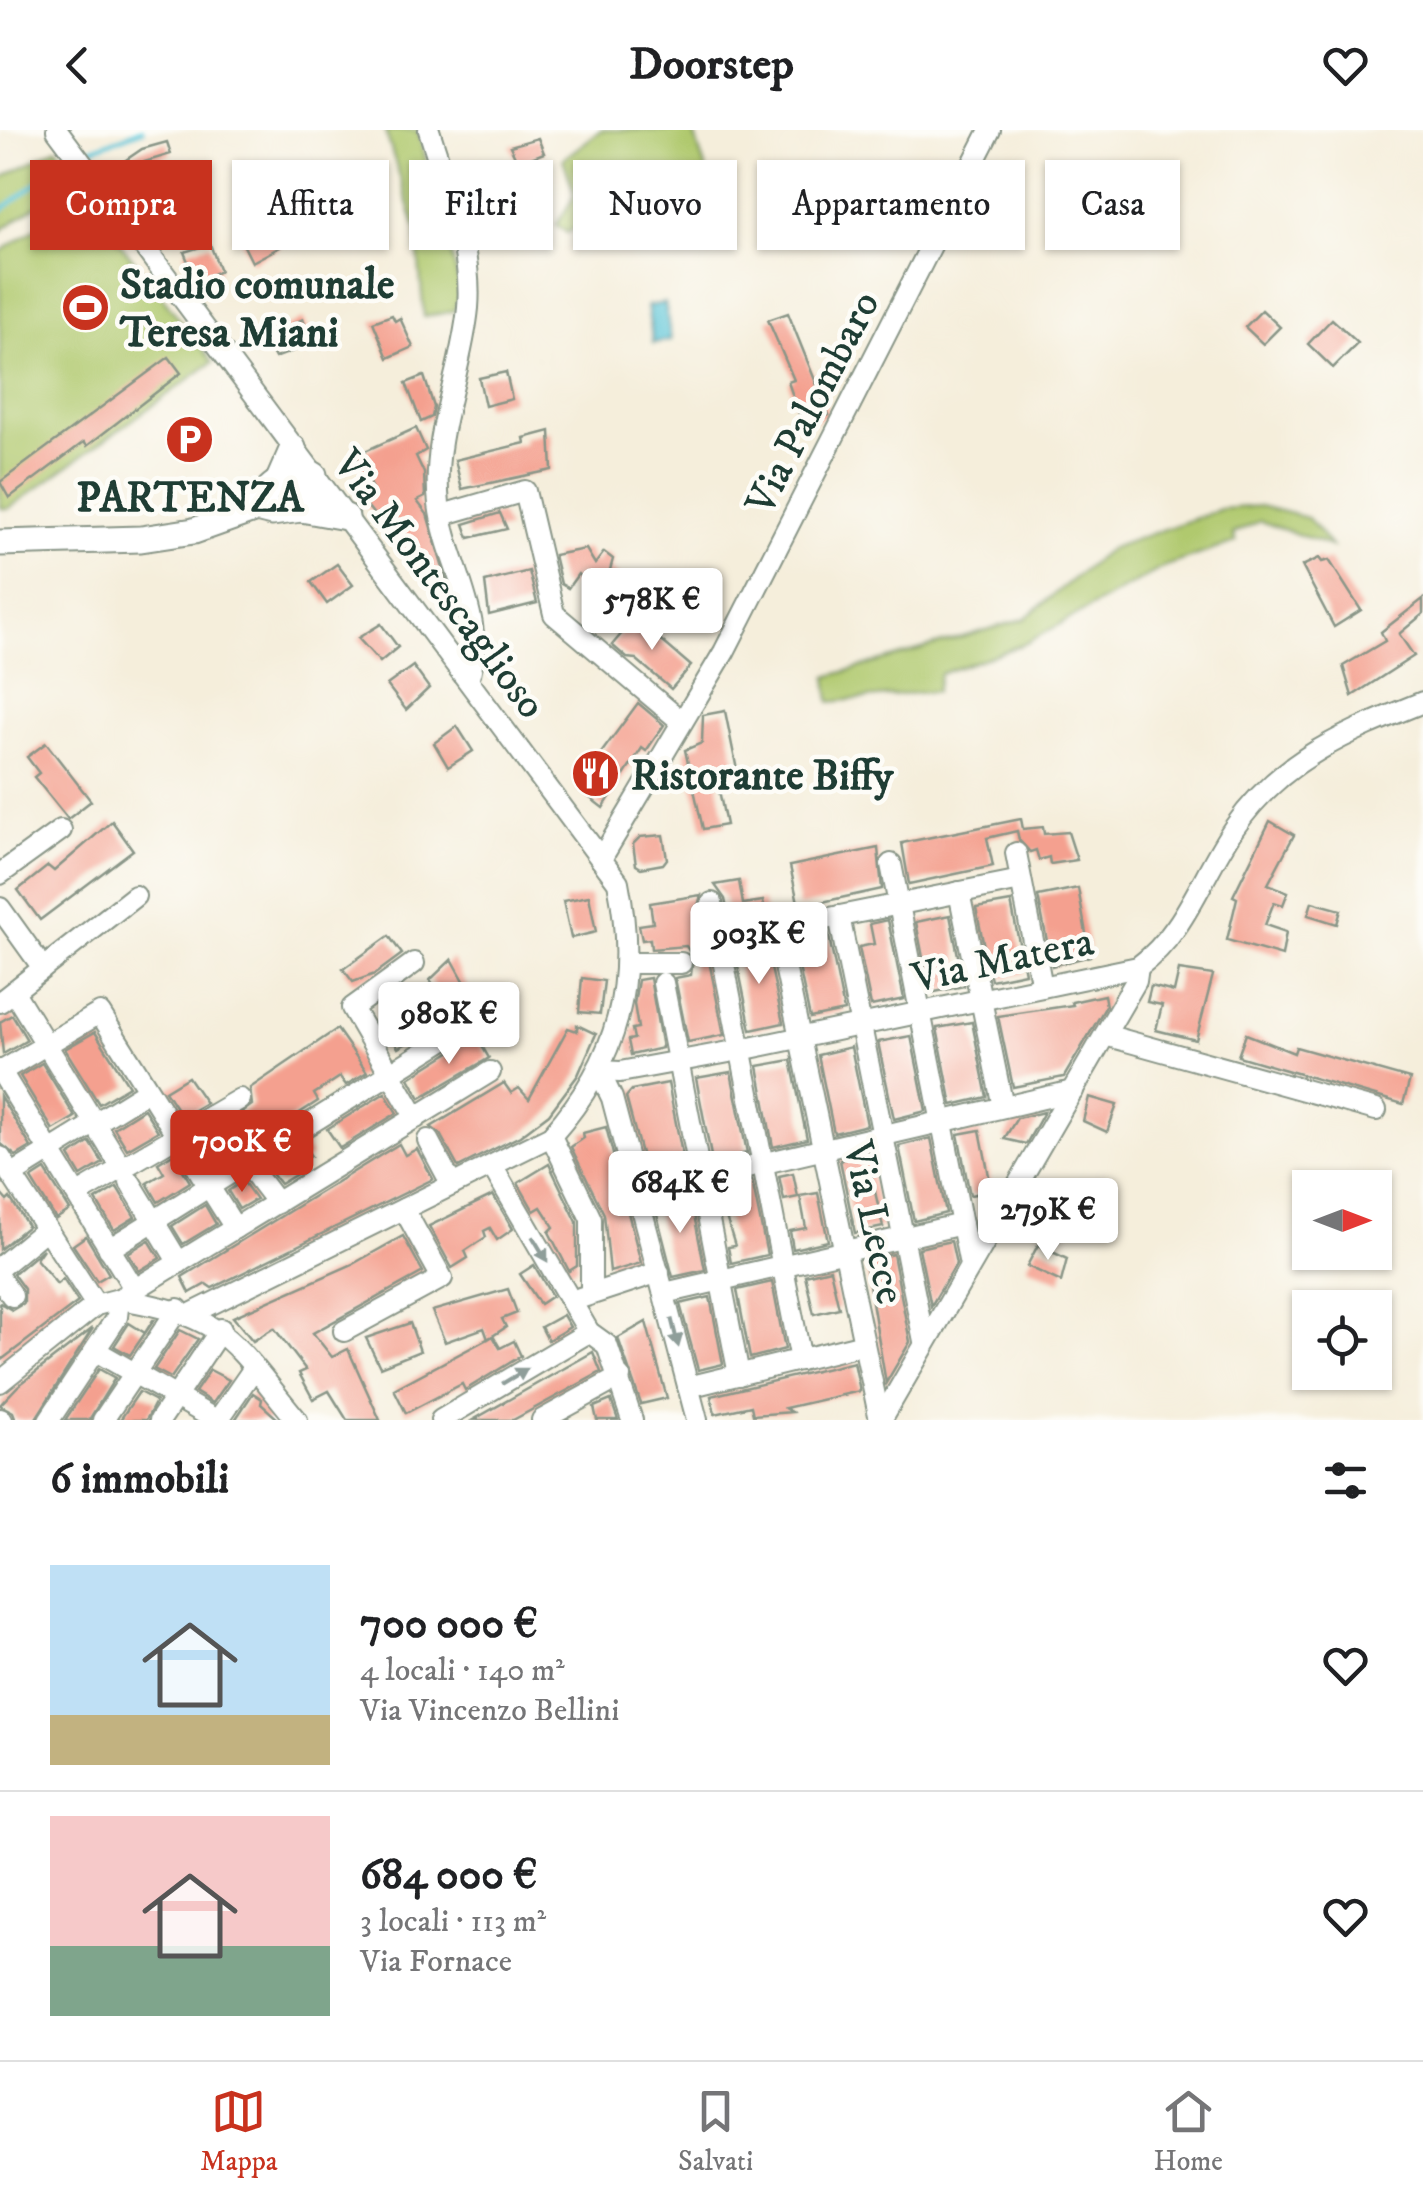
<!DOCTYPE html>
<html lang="it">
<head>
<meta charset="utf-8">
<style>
	body { margin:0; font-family:"IM FELL DW Pica",serif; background:#f6f6f6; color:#202124; height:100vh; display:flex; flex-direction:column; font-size:38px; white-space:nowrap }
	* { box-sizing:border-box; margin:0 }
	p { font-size:32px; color:#757577 }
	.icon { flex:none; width:55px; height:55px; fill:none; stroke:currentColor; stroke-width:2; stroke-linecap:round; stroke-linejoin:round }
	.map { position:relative; height:1290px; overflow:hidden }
	.sheet { display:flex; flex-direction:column; background:#fff; flex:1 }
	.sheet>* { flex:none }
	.guide { position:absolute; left:30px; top:30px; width:1365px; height:90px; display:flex; gap:20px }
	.needle { width:65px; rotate:90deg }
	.fabs { position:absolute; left:1292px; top:1040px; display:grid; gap:20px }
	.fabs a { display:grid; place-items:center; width:100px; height:100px; border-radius:0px; background:#fff; box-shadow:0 2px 8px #0004; font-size:50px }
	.price { position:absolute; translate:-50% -85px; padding:0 22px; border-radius:10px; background:#fff; color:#222; font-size:32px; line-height:65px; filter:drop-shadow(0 2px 5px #0008) }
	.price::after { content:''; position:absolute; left:50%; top:60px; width:30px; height:22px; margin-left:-15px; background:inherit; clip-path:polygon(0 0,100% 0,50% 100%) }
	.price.active { background:#c8321e; color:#fff }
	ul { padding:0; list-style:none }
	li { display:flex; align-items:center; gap:30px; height:250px; padding:0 50px }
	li+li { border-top:2px solid #e0e0e0 }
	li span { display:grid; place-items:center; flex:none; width:280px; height:200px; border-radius:0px; color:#555 }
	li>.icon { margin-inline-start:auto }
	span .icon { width:120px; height:120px; fill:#fffc; stroke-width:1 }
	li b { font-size:42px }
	h2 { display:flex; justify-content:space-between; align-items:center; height:120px; padding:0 50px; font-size:42px }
	.tag { padding:0 35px; border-radius:0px; background:#fff; box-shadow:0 2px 8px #0004; font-size:35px; line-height:90px }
	.tag.active { background:#c8321e; color:#fff }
	header { display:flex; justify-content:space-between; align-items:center; height:130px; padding:0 50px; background:#fff; font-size:45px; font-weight:700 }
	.tab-bar { display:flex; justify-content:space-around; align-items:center; height:140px; border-top:2px solid #e0e0e0; background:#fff; font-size:28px; color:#757577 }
	.tab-bar a { display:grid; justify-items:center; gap:5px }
	.tab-bar .active { color:#c8321e }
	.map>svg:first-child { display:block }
	.green { fill:#b0c96e; stroke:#688351; stroke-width:2.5 }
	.water { fill:#5cc5d7; stroke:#3e8186; stroke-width:2.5 }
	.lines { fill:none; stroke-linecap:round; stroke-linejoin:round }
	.stream { stroke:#5cc5d7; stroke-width:5 }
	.building { fill:#f4a08f }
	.minor-casing { stroke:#8a9688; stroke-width:24 }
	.major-casing { stroke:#8a9688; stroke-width:29 }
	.minor { stroke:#fff; stroke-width:20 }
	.major { stroke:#fff; stroke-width:25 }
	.oneway { fill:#8f9e9a }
	.labels { text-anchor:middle; stroke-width:9; stroke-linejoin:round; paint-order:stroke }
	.poi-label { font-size:42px; font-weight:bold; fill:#1f3d34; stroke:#fdfcf7; text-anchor:start }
	.street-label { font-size:42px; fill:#1f3d34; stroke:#fdfcf7 }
</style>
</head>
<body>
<header><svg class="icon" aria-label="back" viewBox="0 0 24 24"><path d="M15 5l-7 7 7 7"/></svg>Doorstep<svg class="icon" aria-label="heart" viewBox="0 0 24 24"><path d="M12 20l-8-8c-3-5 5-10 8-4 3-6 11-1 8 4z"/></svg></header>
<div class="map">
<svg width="1423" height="1290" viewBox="0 0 1423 1290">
	<rect width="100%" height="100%" fill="#fdfcf7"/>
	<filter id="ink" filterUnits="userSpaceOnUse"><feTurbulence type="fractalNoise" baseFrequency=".01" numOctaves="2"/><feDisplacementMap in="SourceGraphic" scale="20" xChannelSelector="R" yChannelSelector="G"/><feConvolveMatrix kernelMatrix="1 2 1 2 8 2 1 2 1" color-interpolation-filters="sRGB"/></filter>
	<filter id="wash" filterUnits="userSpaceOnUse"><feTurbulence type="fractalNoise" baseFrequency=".0048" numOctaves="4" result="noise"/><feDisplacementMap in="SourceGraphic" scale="40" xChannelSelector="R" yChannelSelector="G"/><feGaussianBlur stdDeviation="2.25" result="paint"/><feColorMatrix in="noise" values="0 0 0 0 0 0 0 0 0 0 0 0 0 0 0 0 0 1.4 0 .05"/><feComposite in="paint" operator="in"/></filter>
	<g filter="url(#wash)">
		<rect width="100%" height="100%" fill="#f5eedb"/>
		<g class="green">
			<path d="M385 0H418L461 161 454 181 424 187 416 98Z"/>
			<path d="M601 0H693L707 44 616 74 567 103 556 95 575 65 563 29Z"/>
			<path d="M57 18 73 39 50 56 52 65 0 101V49Z"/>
			<path d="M84 67 213 232 8 379 0 378V122Z"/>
			<path d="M1260 376 1308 388 1331 416 1260 391 1233 404 1236 412 1166 436 1024 514 940 544 936 561 830 572 827 547 1024 489 1111 418 1221 379Z"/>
		</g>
		<path class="water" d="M665 173 671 210 653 213 647 176Z"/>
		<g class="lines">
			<g class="stream">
				<path d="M80 23 142 0"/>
				<path d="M0 81 70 28"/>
			</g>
		</g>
		<g id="blocks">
			<g class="building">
				<path d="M538 8 544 23 518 33 510 16Z"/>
				<path d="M167 12 171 24 118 40 117 36 142 19Z"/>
				<path d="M263 84 280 117 252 132 235 98Z"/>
				<path d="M210 114 220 141 196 151 184 122Z"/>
				<path d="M1262 180 1280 197 1263 214 1245 197Z"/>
				<path d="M788 183 829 285 803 295 788 252 794 250 768 190Z"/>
				<path d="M392 185 395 191 400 188 413 217 388 228 373 192Z"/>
				<path d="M303 189 312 214 275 228 269 217 277 213 272 204Z"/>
				<path d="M1332 189 1358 213 1333 238 1308 214Z"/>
				<path d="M169 227 181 243 87 316 84 312 9 368 0 352Z"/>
				<path d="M506 242 512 269 485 276 479 248Z"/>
				<path d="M424 246 434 277 432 287 421 292 406 253Z"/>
				<path d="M416 298 426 320 416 326 424 343 425 367 417 371 427 384 451 466 446 472 358 365 372 359 356 325Z"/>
				<path d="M550 301 552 340 462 359 455 330 525 313 524 308Z"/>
				<path d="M500 383 507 399 469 408 464 394Z"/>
				<path d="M586 419 595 434 604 422 613 429 610 440 621 448 611 468 578 444 568 458 561 454 554 425Z"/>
				<path d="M1319 428 1322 432 1329 430 1361 480 1334 497 1302 436Z"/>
				<path d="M337 434 353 455 327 474 311 452Z"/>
				<path d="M529 441 537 473 489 485 485 452Z"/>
				<path d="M1423 469V484L1399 504 1414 526 1352 566 1343 536 1385 511 1381 502Z"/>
				<path d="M635 488 691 536 671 559 636 529 627 528 612 515Z"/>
				<path d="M381 494 398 517 380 532 358 508Z"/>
				<path d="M413 536 429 558 406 580 387 555Z"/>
				<path d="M638 573 664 595 646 621 642 618 603 678 576 657Z"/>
				<path d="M725 581 737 640 716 645 726 695 703 699 685 620 702 613 703 585Z"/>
				<path d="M457 596 473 621 448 637 434 613Z"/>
				<path d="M46 613 91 671 68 689 34 647 39 643 27 627Z"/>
				<path d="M1021 689 1023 699 1043 697 1044 704 1068 702 1077 730 1050 734 1049 727 1039 730 1036 720 1030 722 1019 710 1017 701 987 708 993 736 909 754 902 713Z"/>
				<path d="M112 691 133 720 40 790 18 760 48 736 54 741Z"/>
				<path d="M1270 691 1294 705 1268 754 1288 762 1283 775 1274 772 1265 795 1286 802 1282 826 1227 810 1237 768 1233 766Z"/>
				<path d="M663 705 667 729 663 734 641 738 636 735 633 714 640 707Z"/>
				<path d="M878 718 882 759 799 777 790 736Z"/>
				<path d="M739 751 743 774 763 771 766 787 730 794 725 769 715 755Z"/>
				<path d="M1078 758 1090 826 1052 836 1038 766Z"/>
				<path d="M701 765 698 776 724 905 688 912 675 848 691 845 693 827 686 816 651 819 650 809 642 810 639 795 653 793 650 773Z"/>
				<path d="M589 766 596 802 571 808 563 771Z"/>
				<path d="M1011 772 1025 843 991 850 976 778Z"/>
				<path d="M1312 772 1341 780 1337 794 1308 785Z"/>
				<path d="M950 785 964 856 930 863 916 792Z"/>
				<path d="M888 790 904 869 871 876 859 817 874 814 870 794Z"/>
				<path d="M828 802 844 881 810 888 793 809Z"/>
				<path d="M389 806 402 824 375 844 353 852 343 839Z"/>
				<path d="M766 815 783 893 751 900 735 821Z"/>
				<path d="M452 829 473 867 455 877 449 866 441 870 430 850Z"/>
				<path d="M1179 840 1213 845 1196 910 1156 900 1162 875 1147 872 1151 856 1174 862Z"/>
				<path d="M582 848 604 851 600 884 579 882Z"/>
				<path d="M650 848 662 918 631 925 628 910 634 909 632 899 638 898 634 874 638 850Z"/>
				<path d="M1104 865 1106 876 1064 947 1013 957 998 886 1073 875 1072 872Z"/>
				<path d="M420 882 430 900 398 918 388 899Z"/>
				<path d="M12 885 27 910 3 924 0 892Z"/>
				<path d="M972 892 987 967 952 975 937 898Z"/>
				<path d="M577 895 596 904 578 945 549 984 520 1006 458 1037 440 1004 431 997 504 953 511 963 519 958 529 969 568 898 577 901Z"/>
				<path d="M337 899 367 942 346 955 340 947 314 964 318 971 250 1015 231 990 252 975 250 958Z"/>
				<path d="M95 902 129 956 99 974 65 919Z"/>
				<path d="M1246 904 1294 923 1296 917 1410 949 1403 974 1238 926Z"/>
				<path d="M476 906 489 928 420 968 409 948Z"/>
				<path d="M911 906 926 981 894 989 878 912Z"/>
				<path d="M851 917 867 995 834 1003 818 925Z"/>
				<path d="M791 930 807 1009 773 1017 758 936Z"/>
				<path d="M42 933 75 987 53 1000 20 946Z"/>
				<path d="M731 942 747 1023 712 1031 696 948Z"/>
				<path d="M188 947 206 973 182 987 165 961Z"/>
				<path d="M668 953 683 1029 663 1035 665 1042 647 1046 626 967 632 960Z"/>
				<path d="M385 963 397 983 340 1018 327 999Z"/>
				<path d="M0 966 31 1017 16 1026 0 1013Z"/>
				<path d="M1089 967 1117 975 1107 1002 1083 991Z"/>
				<path d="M144 979 158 1001 127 1019 114 998Z"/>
				<path d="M1044 982 1026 1014 1004 1009 1017 988Z"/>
				<path d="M606 997 641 1133 610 1142 604 1084 571 1017 584 1008 583 1003Z"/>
				<path d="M980 1000 992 1061 970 1065 958 1004Z"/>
				<path d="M208 1005 227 1029 213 1038 198 1013Z"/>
				<path d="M931 1008 946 1083 914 1091 899 1016Z"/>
				<path d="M90 1012 103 1033 81 1046 69 1026Z"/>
				<path d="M303 1014 311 1026 301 1032 305 1039 280 1054 267 1037Z"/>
				<path d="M399 1014 405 1025 417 1019 433 1049 212 1158 206 1154 190 1163 182 1147Z"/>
				<path d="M872 1022 876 1043 871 1044 883 1097 855 1103 840 1030Z"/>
				<path d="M173 1024 190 1052 158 1072 147 1053 164 1043 158 1033Z"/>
				<path d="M549 1034 577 1092V1136L569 1141 549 1102 554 1097 541 1077 534 1081 518 1053Z"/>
				<path d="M45 1040 70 1080 56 1089 31 1049Z"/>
				<path d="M793 1043 798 1067 784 1070 779 1046Z"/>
				<path d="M752 1050 767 1125 731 1133 728 1117 735 1116 717 1058Z"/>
				<path d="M243 1051 256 1069 239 1079 228 1061Z"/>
				<path d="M117 1057 135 1087 114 1100 96 1070Z"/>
				<path d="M0 1063 7 1071 10 1068 28 1096 0 1119Z"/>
				<path d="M818 1063 828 1111 793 1119 790 1101 806 1098 800 1066Z"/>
				<path d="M493 1065 513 1099 497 1110 490 1098 484 1101 486 1107 465 1121 468 1128 452 1138 429 1096Z"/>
				<path d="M690 1065 705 1140 673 1147 654 1073Z"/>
				<path d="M205 1075 216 1094 183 1114 172 1096Z"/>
				<path d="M86 1106 109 1144 97 1151 73 1115Z"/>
				<path d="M403 1106 423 1142 313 1203 332 1227 348 1219 380 1290H347L329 1261 313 1269 299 1243 306 1240 274 1198 253 1211 233 1187 353 1134Z"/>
				<path d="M149 1110 160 1128 139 1141 128 1123Z"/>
				<path d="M951 1111 956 1134 931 1176 919 1118Z"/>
				<path d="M1038 1115 1067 1129 1061 1152 1027 1136Z"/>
				<path d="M43 1119 36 1129 57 1154 63 1149 78 1172 0 1231V1173L12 1180 24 1173V1159L13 1144Z"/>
				<path d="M893 1124 910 1212 886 1253 865 1131Z"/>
				<path d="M534 1135 552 1166 540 1174 520 1144Z"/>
				<path d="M830 1139 839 1178 814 1184 805 1145Z"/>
				<path d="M772 1152 785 1219 750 1228 737 1160Z"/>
				<path d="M508 1159 517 1183 502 1189 506 1197 488 1209 484 1198 445 1212 432 1181Z"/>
				<path d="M710 1167 723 1234 698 1240 680 1174Z"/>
				<path d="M563 1185 570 1197 548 1210 541 1197Z"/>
				<path d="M153 1190H154L130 1225 114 1216 129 1193 145 1203Z"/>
				<path d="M646 1192 667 1268 641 1274 618 1208Z"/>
				<path d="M410 1193 420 1221 380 1237 366 1208Z"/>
				<path d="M93 1198 35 1290H16L13 1282 0 1275 18 1256Z"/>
				<path d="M180 1200 198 1209 171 1248 154 1239Z"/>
				<path d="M493 1206 500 1218 514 1211 521 1226 465 1260 462 1254 406 1283 394 1259Z"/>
				<path d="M593 1222 601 1242 513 1290H473Z"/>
				<path d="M854 1232 860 1261 785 1278 792 1282 753 1285 751 1276 715 1284 711 1266Z"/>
				<path d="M99 1239 115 1248 89 1290H65Z"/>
				<path d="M210 1240 229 1250 213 1273 195 1262Z"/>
				<path d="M139 1262 156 1271 146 1290H120Z"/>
				<path d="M253 1263 262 1269 261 1274 279 1290H235Z"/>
				<path d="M611 1270 618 1290H597L594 1277Z"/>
			</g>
		</g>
	</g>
	<g filter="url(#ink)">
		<use href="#blocks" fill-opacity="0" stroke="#8a9688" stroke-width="2.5"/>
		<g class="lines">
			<defs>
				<g id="minor">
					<path d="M57 0 618 752C638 853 619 929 551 1006L191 1184"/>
					<path d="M429 0C446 57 473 117 468 178 462 242 431 308 439 374 446 434 489 490 468 550"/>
					<path d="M442 385 525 361 554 484 682 592"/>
					<path d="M1016 723 1042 857"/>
					<path d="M601 729 724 522 990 0"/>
					<path d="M891 734 970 1135"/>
					<path d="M0 744 61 700"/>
					<path d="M959 762 1003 977"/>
					<path d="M712 773 801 1230"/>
					<path d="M0 778 43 838"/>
					<path d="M839 786 924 1211"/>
					<path d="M777 798 880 1290"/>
					<path d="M719 810 1021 750"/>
					<path d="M414 833 352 878 416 988"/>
					<path d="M627 833H681"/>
					<path d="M663 853 739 1245"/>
					<path d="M14 862 122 1038"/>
					<path d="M0 872 135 766"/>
					<path d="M1105 905 1376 980"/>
					<path d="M0 940 135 1160"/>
					<path d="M599 941 620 942 740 920 1138 837C1186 802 1201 746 1234 698 1281 629 1348 602 1423 572"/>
					<path d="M599 941 612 968 697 1290"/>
					<path d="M0 942 100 883 235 1098"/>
					<path d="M211 986 277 1073"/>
					<path d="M551 1006 591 1089V1162"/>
					<path d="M428 1010 452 1055"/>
					<path d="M0 1027 96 1175"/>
					<path d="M492 1036 589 1202 607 1215 632 1290"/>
					<path d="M11 1045 147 961"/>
					<path d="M130 1052 179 1133"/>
					<path d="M83 1061 240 969"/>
					<path d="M636 1063 1073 961"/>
					<path d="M109 1119 469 894"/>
					<path d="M0 1137 46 1099"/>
					<path d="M0 1149 12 1166"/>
					<path d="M665 1163 962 1094"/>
					<path d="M580 1168 659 1142"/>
					<path d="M119 1169C228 1187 230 1209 297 1290"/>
					<path d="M344 1201 442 1148 404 1079"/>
					<path d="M96 1221 216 1290"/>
					<path d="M0 1252 96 1175 119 1169 490 942"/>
					<path d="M688 1257 864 1214"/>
					<path d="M0 1289 2 1290"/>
					<path d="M49 1290 117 1187 119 1169"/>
					<path d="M103 1290 178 1179"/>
					<path d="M160 1290 221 1199"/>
					<path d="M218 1290 254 1238"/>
					<path d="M441 1290 589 1202"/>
					<path d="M542 1290 620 1247"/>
					<path d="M881 1290 1136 851 1138 837"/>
				</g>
				<g id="major">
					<path d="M279 350 293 318"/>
					<path d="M256 379C269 351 284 346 314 345L308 371 301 379"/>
					<path d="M0 413 141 409 194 401 256 379 272 383 301 379 346 387"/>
				</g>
			</defs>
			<use href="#minor" class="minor-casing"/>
			<use href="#major" class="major-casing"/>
			<use href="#minor" class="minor"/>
			<use href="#major" class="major"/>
		</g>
		<defs><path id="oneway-solid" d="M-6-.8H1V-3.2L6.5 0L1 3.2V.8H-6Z" transform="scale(2.5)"/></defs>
		<g class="oneway">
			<use href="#oneway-solid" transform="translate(540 1119) rotate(59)"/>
			<use href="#oneway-solid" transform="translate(675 1203) rotate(76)"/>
			<use href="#oneway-solid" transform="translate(515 1246) rotate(-31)"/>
		</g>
	</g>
	<defs>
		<symbol id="stadium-disc" viewBox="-11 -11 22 22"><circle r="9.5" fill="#c8321e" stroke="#fdfcf7"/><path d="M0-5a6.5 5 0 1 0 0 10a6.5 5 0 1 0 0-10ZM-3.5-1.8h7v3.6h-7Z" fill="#fff"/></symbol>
		<symbol id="parking-disc" viewBox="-11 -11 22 22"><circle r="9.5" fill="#c8321e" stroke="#fdfcf7"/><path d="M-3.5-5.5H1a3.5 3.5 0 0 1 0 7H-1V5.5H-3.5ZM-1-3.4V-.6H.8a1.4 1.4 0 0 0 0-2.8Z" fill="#fff"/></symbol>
		<symbol id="restaurant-disc" viewBox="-11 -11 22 22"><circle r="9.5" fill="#c8321e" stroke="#fdfcf7"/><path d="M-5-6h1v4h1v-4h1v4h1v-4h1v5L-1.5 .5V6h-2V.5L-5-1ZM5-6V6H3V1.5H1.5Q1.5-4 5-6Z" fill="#fff"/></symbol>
	</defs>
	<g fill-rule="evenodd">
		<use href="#stadium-disc" x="58" y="150" width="55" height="55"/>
		<use href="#parking-disc" x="162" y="282" width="55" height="55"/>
		<use href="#restaurant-disc" x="568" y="616" width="55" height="55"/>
	</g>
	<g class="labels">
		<g class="poi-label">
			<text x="120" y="168">Stadio comunale<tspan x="120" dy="48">Teresa Miani</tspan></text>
			<text x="190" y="381" text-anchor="middle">PARTENZA</text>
			<text x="631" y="659">Ristorante Biffy</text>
		</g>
		<g class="street-label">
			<text transform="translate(811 272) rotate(-63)" y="15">Via Palombaro</text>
			<text transform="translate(441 453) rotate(53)" y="15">Via Montescaglioso</text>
			<text transform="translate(1002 828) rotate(-12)" y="15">Via Matera</text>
			<text transform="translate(876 1092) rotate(78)" y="15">Via Lecce</text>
		</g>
	</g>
</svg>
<div class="fabs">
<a><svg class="needle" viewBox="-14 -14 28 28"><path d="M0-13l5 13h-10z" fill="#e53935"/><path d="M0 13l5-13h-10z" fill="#757577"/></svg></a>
<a><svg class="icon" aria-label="locate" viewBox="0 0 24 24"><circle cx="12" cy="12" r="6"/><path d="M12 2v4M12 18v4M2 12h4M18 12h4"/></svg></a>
</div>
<b class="price" style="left:652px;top:523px">578K €</b>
<b class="price" style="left:759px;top:857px">903K €</b>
<b class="price" style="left:449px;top:937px">980K €</b>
<b class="price active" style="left:242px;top:1065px">700K €</b>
<b class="price" style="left:680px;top:1106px">684K €</b>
<b class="price" style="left:1048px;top:1133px">279K €</b>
<div class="guide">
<a class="tag active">Compra</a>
<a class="tag">Affitta</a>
<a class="tag">Filtri</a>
<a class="tag">Nuovo</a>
<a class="tag">Appartamento</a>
<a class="tag">Casa</a>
</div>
</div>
<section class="sheet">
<h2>6 immobili<svg class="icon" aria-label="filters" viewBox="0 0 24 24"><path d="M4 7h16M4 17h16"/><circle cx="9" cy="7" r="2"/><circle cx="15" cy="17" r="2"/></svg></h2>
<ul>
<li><span style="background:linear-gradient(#bfe0f5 75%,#c2b280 0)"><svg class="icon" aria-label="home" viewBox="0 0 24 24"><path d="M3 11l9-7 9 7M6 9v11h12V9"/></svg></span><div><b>700 000 €</b><p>4 locali · 140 m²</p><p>Via Vincenzo Bellini</p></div><svg class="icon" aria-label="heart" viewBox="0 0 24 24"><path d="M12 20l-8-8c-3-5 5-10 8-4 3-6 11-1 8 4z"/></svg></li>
<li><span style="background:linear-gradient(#f6c9c9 65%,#7fa58c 0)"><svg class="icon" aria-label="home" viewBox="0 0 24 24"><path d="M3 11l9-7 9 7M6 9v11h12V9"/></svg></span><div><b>684 000 €</b><p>3 locali · 113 m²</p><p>Via Fornace</p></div><svg class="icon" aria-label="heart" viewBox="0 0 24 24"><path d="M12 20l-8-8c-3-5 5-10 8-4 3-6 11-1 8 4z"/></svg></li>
</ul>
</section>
<nav class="tab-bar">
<a class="active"><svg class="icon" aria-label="map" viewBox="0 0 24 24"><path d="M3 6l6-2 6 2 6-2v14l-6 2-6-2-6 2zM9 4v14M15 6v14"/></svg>Mappa</a>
<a><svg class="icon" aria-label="saved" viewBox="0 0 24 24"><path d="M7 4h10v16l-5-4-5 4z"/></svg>Salvati</a>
<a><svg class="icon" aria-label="home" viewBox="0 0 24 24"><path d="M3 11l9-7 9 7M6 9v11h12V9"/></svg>Home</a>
</nav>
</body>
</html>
